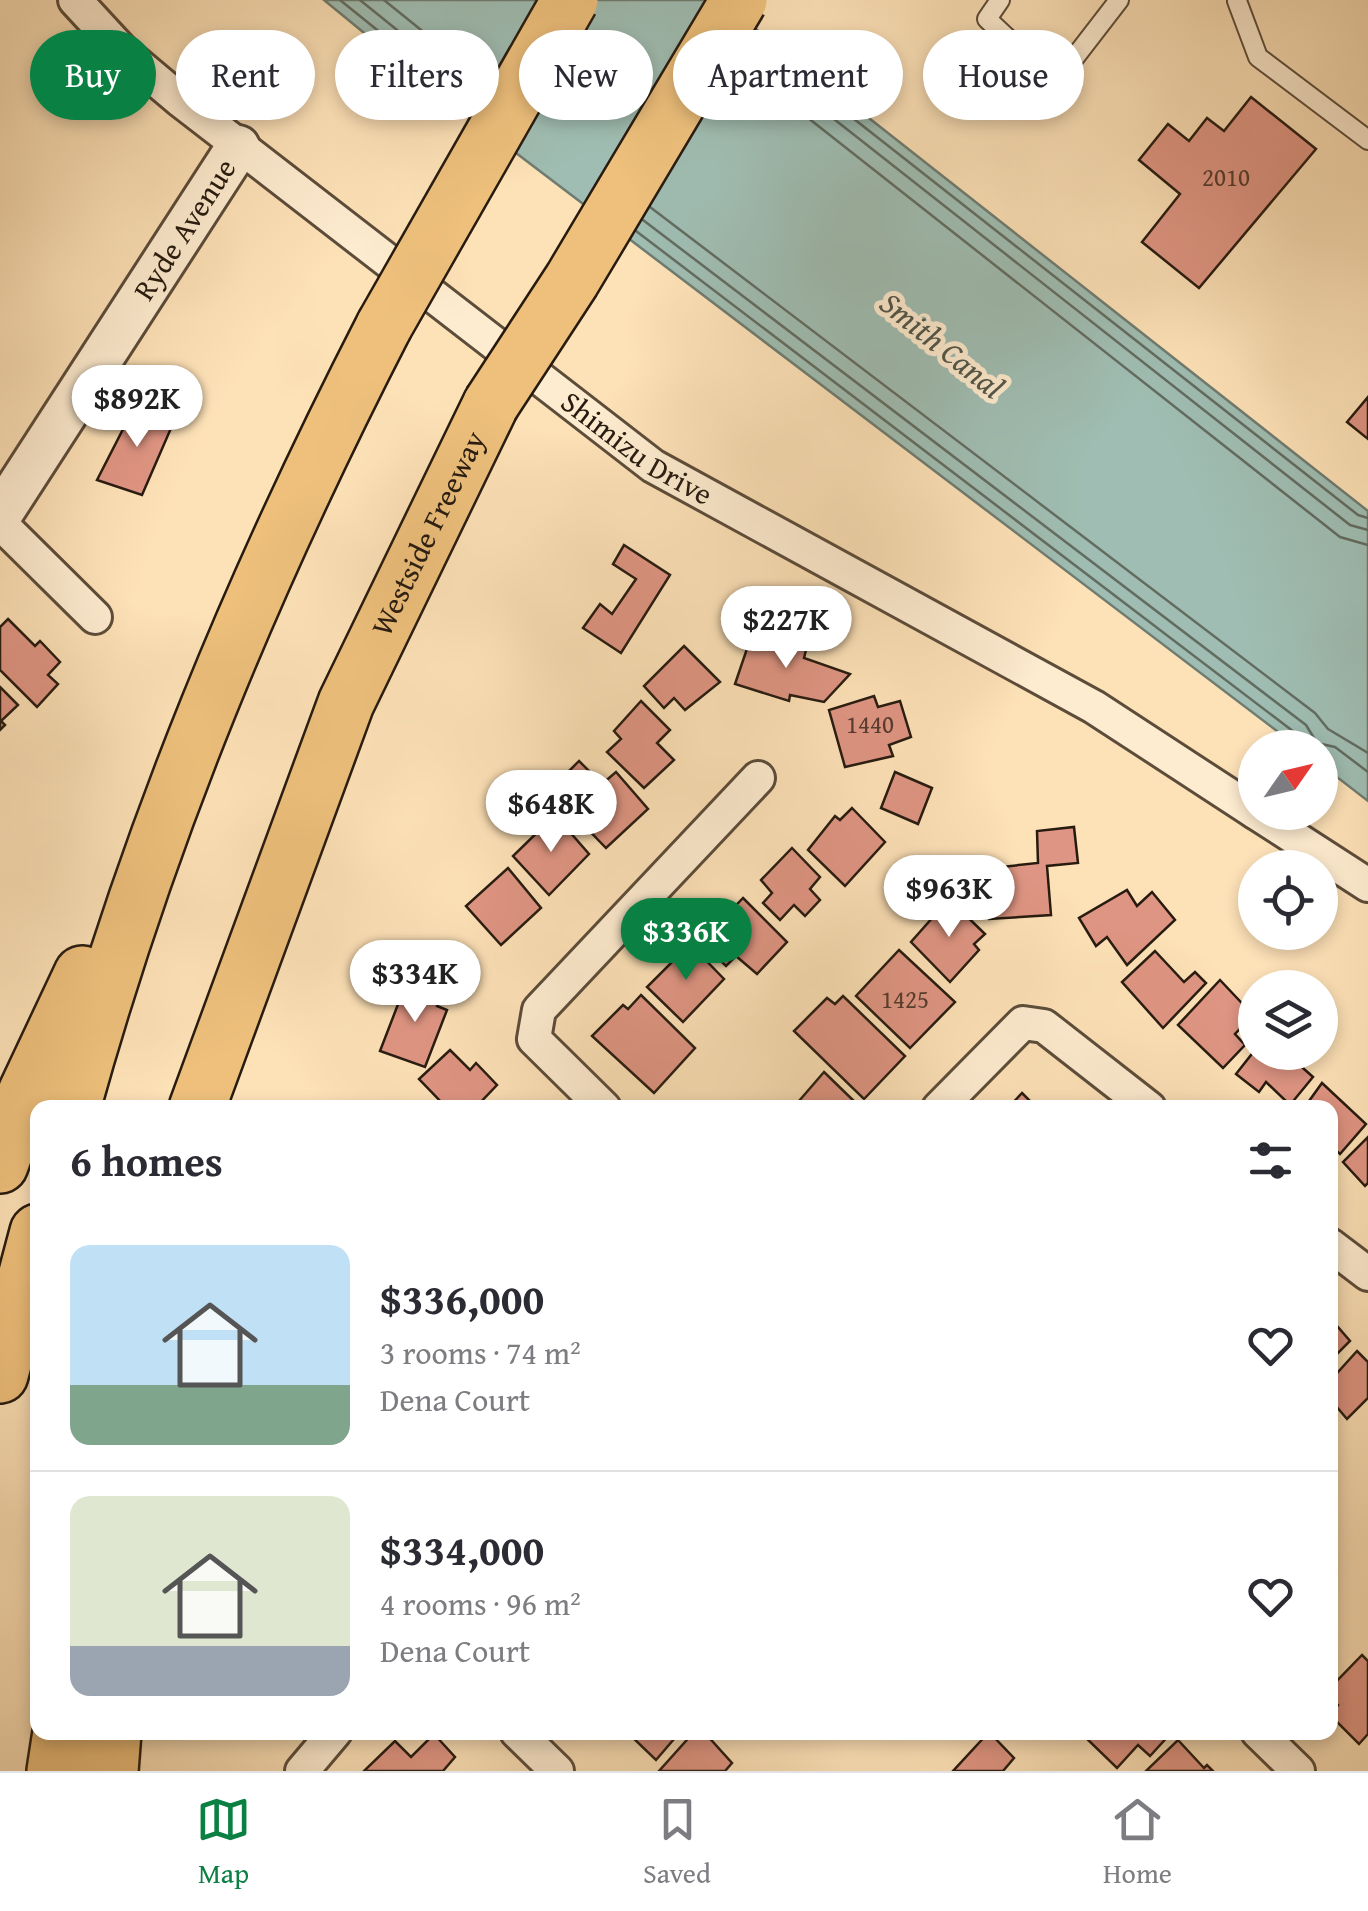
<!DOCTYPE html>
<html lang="en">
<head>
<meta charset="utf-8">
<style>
	body { margin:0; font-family:"Gentium Book Plus",serif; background:#f2f2f3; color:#2b2b33; height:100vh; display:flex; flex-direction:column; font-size:38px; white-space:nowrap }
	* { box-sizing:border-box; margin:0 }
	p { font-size:32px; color:#7c7c81 }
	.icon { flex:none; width:55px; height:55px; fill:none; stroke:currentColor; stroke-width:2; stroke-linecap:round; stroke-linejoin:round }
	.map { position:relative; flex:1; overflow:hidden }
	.sheet { position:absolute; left:30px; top:1100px; width:1308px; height:640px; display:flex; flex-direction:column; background:#fff; border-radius:20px; box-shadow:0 5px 15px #0003 }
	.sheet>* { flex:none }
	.hud { position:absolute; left:30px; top:30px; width:1310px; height:90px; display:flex; gap:20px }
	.needle { width:65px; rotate:56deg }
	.tools { position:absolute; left:1238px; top:730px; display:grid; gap:20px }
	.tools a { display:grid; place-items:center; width:100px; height:100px; border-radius:50%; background:#fff; box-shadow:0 5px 15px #0003; font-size:50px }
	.price { position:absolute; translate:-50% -85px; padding:0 22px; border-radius:35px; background:#fff; color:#222; font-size:32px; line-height:65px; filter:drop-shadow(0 2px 5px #0008) }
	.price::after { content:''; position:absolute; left:50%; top:60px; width:30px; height:22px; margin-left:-15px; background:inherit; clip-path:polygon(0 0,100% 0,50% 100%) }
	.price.on { background:#0b8043; color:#fff }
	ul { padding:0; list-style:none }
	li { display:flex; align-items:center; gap:30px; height:250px; padding:0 40px }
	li+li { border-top:2px solid #e1e1e2 }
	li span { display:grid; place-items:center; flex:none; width:280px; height:200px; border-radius:20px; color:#555 }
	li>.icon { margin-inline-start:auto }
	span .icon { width:120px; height:120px; fill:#fffc; stroke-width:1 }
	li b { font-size:42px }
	h2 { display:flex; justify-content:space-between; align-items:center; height:120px; padding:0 40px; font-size:42px }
	.pill { padding:0 35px; border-radius:45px; background:#fff; box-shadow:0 5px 15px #0003; font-size:35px; line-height:90px }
	.pill.on { background:#0b8043; color:#fff }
	.dock { display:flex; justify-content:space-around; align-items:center; height:140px; border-top:2px solid #e1e1e2; background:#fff; font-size:28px; color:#7c7c81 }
	.dock a { display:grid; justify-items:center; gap:5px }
	.dock .on { color:#0b8043 }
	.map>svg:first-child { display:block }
	.water { fill:#9fbdb2; stroke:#6f7c71; stroke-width:2.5 }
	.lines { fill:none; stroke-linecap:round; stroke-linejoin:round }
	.shore { stroke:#636c61; stroke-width:2.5 }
	.building { fill:#df9583; stroke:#271b10; stroke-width:2.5 }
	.service-casing { stroke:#5c4c3a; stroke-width:22 }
	.minor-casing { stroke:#5c4c3a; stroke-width:38 }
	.tertiary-casing { stroke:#5c4c3a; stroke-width:48 }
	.motorway-casing { stroke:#271b10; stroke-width:60 }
	.service { stroke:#feecd0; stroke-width:18 }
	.minor { stroke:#feecd0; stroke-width:32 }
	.tertiary { stroke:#feecd0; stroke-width:42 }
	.motorway { stroke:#eec07c; stroke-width:55 }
	.motorway-bridge-casing { stroke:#271b10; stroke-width:60; stroke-linecap:butt }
	.motorway-bridge { stroke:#eec07c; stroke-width:55 }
	.labels { text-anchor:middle; stroke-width:10; stroke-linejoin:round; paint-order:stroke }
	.number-label { font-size:25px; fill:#553a2d }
	.street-label { font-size:30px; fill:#271b10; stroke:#feecd0 }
	.water-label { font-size:32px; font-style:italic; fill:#515449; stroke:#feecd0 }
</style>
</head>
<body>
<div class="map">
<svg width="1368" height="1771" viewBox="0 0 1368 1771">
	<rect width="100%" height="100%" fill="#fde1b7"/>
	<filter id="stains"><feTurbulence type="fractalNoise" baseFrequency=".002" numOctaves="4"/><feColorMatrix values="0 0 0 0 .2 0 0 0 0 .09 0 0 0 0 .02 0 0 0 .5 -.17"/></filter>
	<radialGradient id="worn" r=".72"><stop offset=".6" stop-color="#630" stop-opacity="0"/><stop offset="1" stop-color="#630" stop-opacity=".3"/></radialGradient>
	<path class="water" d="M324 0H719L1368 511V801L1320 764V748L1298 747 441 96Z"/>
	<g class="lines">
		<g class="shore">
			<path d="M340 0 474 108"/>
			<path d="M360 0 480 97"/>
			<path d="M384 0 488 84"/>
			<path d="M751 38 1358 515 1368 518"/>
			<path d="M745 49 1350 525 1368 530"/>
			<path d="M737 62 1340 537 1368 545"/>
			<path d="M650 207 1315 713 1328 729 1368 753"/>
			<path d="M643 220 1306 725 1317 743 1335 747 1368 772"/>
			<path d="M636 231 1298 735 1303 748"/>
		</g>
	</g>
	<g class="building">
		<path d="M1251 97 1316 149 1199 288 1142 242 1180 194 1139 160 1168 124 1189 141 1207 118 1224 131Z"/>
		<path d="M1368 397V439L1347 422Z"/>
		<path d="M137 402 175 419 142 495 97 480Z"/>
		<path d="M624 545 670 575 621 653 583 628 600 604 612 614 636 579 613 564Z"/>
		<path d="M8 619 35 646 40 641 60 662 48 675 58 684 37 707 0 670V627Z"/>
		<path d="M754 628 781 638 776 651 784 654 788 645 806 650 804 658 850 674 824 702 790 695 789 701 735 684Z"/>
		<path d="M684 646 720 682 685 710 674 698 664 708 644 686Z"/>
		<path d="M0 687 18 705 1 721 5 725 0 730Z"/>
		<path d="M874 696 878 707 900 701 911 737 889 745 893 756 845 767 829 710Z"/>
		<path d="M641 701 670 730 657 743 674 760 644 788 607 752 621 739 614 731Z"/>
		<path d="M579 761 602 784 616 772 648 809 606 848 550 790Z"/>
		<path d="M895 772 932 788 918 824 881 808Z"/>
		<path d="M852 808 885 842 845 886 808 850 835 816 840 820Z"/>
		<path d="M555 815 589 854 549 895 513 856Z"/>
		<path d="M1074 827 1078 863 1047 866 1051 915 989 919 982 869 1038 863 1037 831Z"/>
		<path d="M792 848 820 877 810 889 820 900 805 916 794 905 780 920 763 903 772 893 761 880Z"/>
		<path d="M508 868 541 908 501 945 466 906Z"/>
		<path d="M1127 890 1137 906 1152 892 1175 920 1127 965 1107 937 1096 946 1079 918Z"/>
		<path d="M743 898 787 942 757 974 736 956 726 966 701 942Z"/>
		<path d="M949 899 985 934 974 944 979 950 950 982 911 942Z"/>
		<path d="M690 944 724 979 683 1022 647 987Z"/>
		<path d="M899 950 955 1002 910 1048 856 996Z"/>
		<path d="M1155 951 1184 982 1195 972 1206 983 1163 1028 1122 982Z"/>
		<path d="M1220 980 1253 1015 1235 1034 1245 1045 1223 1068 1178 1025Z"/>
		<path d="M407 981 441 995 437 1006 447 1010 425 1067 380 1051Z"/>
		<path d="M641 995 695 1048 654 1093 592 1036 623 1005 628 1009Z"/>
		<path d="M843 996 905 1056 864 1099 794 1031 827 998 835 1004Z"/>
		<path d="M450 1050 470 1070 476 1063 497 1085 475 1108H447L419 1079Z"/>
		<path d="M1255 1050 1278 1057 1285 1052 1313 1077 1290 1105 1266 1082 1259 1092 1236 1074Z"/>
		<path d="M824 1072 858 1105 856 1108H793Z"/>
		<path d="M1322 1083 1366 1124 1340 1154 1330 1145V1108H1304Z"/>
		<path d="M1022 1093 1037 1108H1008Z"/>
		<path d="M1368 1137V1183L1365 1186 1343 1162Z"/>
		<path d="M1330 1327 1334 1331 1338 1327 1350 1341 1330 1361Z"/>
		<path d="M1357 1351 1368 1362V1398L1347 1419 1330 1399V1381Z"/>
		<path d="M1362 1655 1368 1661V1734L1359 1744 1330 1715 1338 1705 1330 1697V1688Z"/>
		<path d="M636 1732H680L656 1760 632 1737Z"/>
		<path d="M694 1732H704L732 1763 725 1771H659Z"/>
		<path d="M989 1732 1014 1758 1003 1771H953Z"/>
		<path d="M1091 1732H1171V1733L1150 1756 1138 1745 1117 1768 1086 1738Z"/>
		<path d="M434 1734 455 1757 443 1771H364L395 1741 411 1757Z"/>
		<path d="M1178 1740 1204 1768 1207 1765 1213 1771H1146Z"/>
	</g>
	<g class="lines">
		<defs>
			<g id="service">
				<path d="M1000 0 987 19 1055 83 1119 0"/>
				<path d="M1237 1 1258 57 1368 140"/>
			</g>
			<g id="minor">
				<path id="s1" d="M75 0 123 52 180 100 653 466 1094 707 1255 812"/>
				<path d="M0 523 95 617"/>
				<path d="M1255 812 1368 885"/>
				<path d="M604 1108 534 1039 539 1010 758 778"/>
				<path d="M939 1108 1023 1023 1044 1026 1149 1108"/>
				<path d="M1330 1245 1368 1274"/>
				<path d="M517 1732 557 1771"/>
				<path d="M1258 1732 1298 1771"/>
				<path d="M302 1771 335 1732"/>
			</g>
			<g id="tertiary">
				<path id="s2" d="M0 515 238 147"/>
			</g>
			<g id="motorway">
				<path d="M72 1108C149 831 253 581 384 326"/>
				<path id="s3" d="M197 1108 346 703 491 404"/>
				<path d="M0 1165 26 1093 82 974"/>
				<path d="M0 1375 38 1232"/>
				<path d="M55 1771 61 1732"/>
				<path d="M110 1771 113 1732"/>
			</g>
		</defs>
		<use href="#service" class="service-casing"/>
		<use href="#minor" class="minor-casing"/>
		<use href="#tertiary" class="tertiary-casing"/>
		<use href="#motorway" class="motorway-casing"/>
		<use href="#service" class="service"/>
		<use href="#minor" class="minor"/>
		<use href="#tertiary" class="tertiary"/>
		<use href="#motorway" class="motorway"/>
		<defs>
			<g id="motorway-bridge">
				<path d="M384 326 570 0"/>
				<path d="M491 404 572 280 739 0"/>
			</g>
		</defs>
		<use href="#motorway-bridge" class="motorway-bridge-casing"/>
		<use href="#motorway-bridge" class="motorway-bridge"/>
	</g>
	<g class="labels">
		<g class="number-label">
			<text x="1226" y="186">2010</text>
			<text x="870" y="733">1440</text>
			<text x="905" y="1008">1425</text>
		</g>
		<g class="street-label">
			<text dy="10" stroke="none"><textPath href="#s2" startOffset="340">Ryde Avenue</textPath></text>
			<text dy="10" stroke="none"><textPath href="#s1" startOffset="720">Shimizu Drive</textPath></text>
			<text dy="10" stroke="none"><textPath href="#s3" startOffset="620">Westside Freeway</textPath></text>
		</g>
		<g class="water-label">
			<text transform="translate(942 345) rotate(39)" y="11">Smith Canal</text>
		</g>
	</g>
	<rect width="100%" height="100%" filter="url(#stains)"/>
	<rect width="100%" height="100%" fill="url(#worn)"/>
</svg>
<div class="tools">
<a><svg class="needle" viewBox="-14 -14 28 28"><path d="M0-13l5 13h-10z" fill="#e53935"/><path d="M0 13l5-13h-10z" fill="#7c7c81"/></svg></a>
<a><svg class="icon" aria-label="locate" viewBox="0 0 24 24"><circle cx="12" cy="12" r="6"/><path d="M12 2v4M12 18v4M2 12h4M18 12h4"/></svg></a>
<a><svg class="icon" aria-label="layers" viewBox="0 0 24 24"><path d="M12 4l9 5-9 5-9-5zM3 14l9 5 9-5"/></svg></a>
</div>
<b class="price" style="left:137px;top:450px">$892K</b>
<b class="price" style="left:786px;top:671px">$227K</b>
<b class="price" style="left:551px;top:855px">$648K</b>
<b class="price" style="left:949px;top:940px">$963K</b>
<b class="price on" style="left:686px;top:983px">$336K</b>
<b class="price" style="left:415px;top:1025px">$334K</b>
<div class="hud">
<a class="pill on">Buy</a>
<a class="pill">Rent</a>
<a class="pill">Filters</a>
<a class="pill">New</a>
<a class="pill">Apartment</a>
<a class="pill">House</a>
</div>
<section class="sheet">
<h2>6 homes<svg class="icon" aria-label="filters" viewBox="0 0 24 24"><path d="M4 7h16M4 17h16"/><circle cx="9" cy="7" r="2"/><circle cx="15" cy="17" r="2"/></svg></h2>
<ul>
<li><span style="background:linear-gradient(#bfe0f5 70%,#7fa58c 0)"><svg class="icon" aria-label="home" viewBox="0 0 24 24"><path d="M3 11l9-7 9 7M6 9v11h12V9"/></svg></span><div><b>$336,000</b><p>3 rooms · 74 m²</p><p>Dena Court</p></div><svg class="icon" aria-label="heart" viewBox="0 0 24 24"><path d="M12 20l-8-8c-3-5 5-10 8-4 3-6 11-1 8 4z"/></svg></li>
<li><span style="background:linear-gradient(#dfe7d0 75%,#9aa5b1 0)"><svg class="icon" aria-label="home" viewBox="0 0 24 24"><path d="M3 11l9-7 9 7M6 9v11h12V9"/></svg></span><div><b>$334,000</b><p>4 rooms · 96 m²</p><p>Dena Court</p></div><svg class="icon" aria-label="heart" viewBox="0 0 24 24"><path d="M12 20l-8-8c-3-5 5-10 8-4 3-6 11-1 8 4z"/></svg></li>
</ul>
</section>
</div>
<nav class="dock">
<a class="on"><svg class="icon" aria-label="map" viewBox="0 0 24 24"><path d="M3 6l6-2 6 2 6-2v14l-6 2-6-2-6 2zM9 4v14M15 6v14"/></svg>Map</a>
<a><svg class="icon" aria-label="saved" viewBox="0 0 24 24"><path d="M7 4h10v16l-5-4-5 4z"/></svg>Saved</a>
<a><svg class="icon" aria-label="home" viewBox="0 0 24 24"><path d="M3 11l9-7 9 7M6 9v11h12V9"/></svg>Home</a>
</nav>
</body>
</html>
